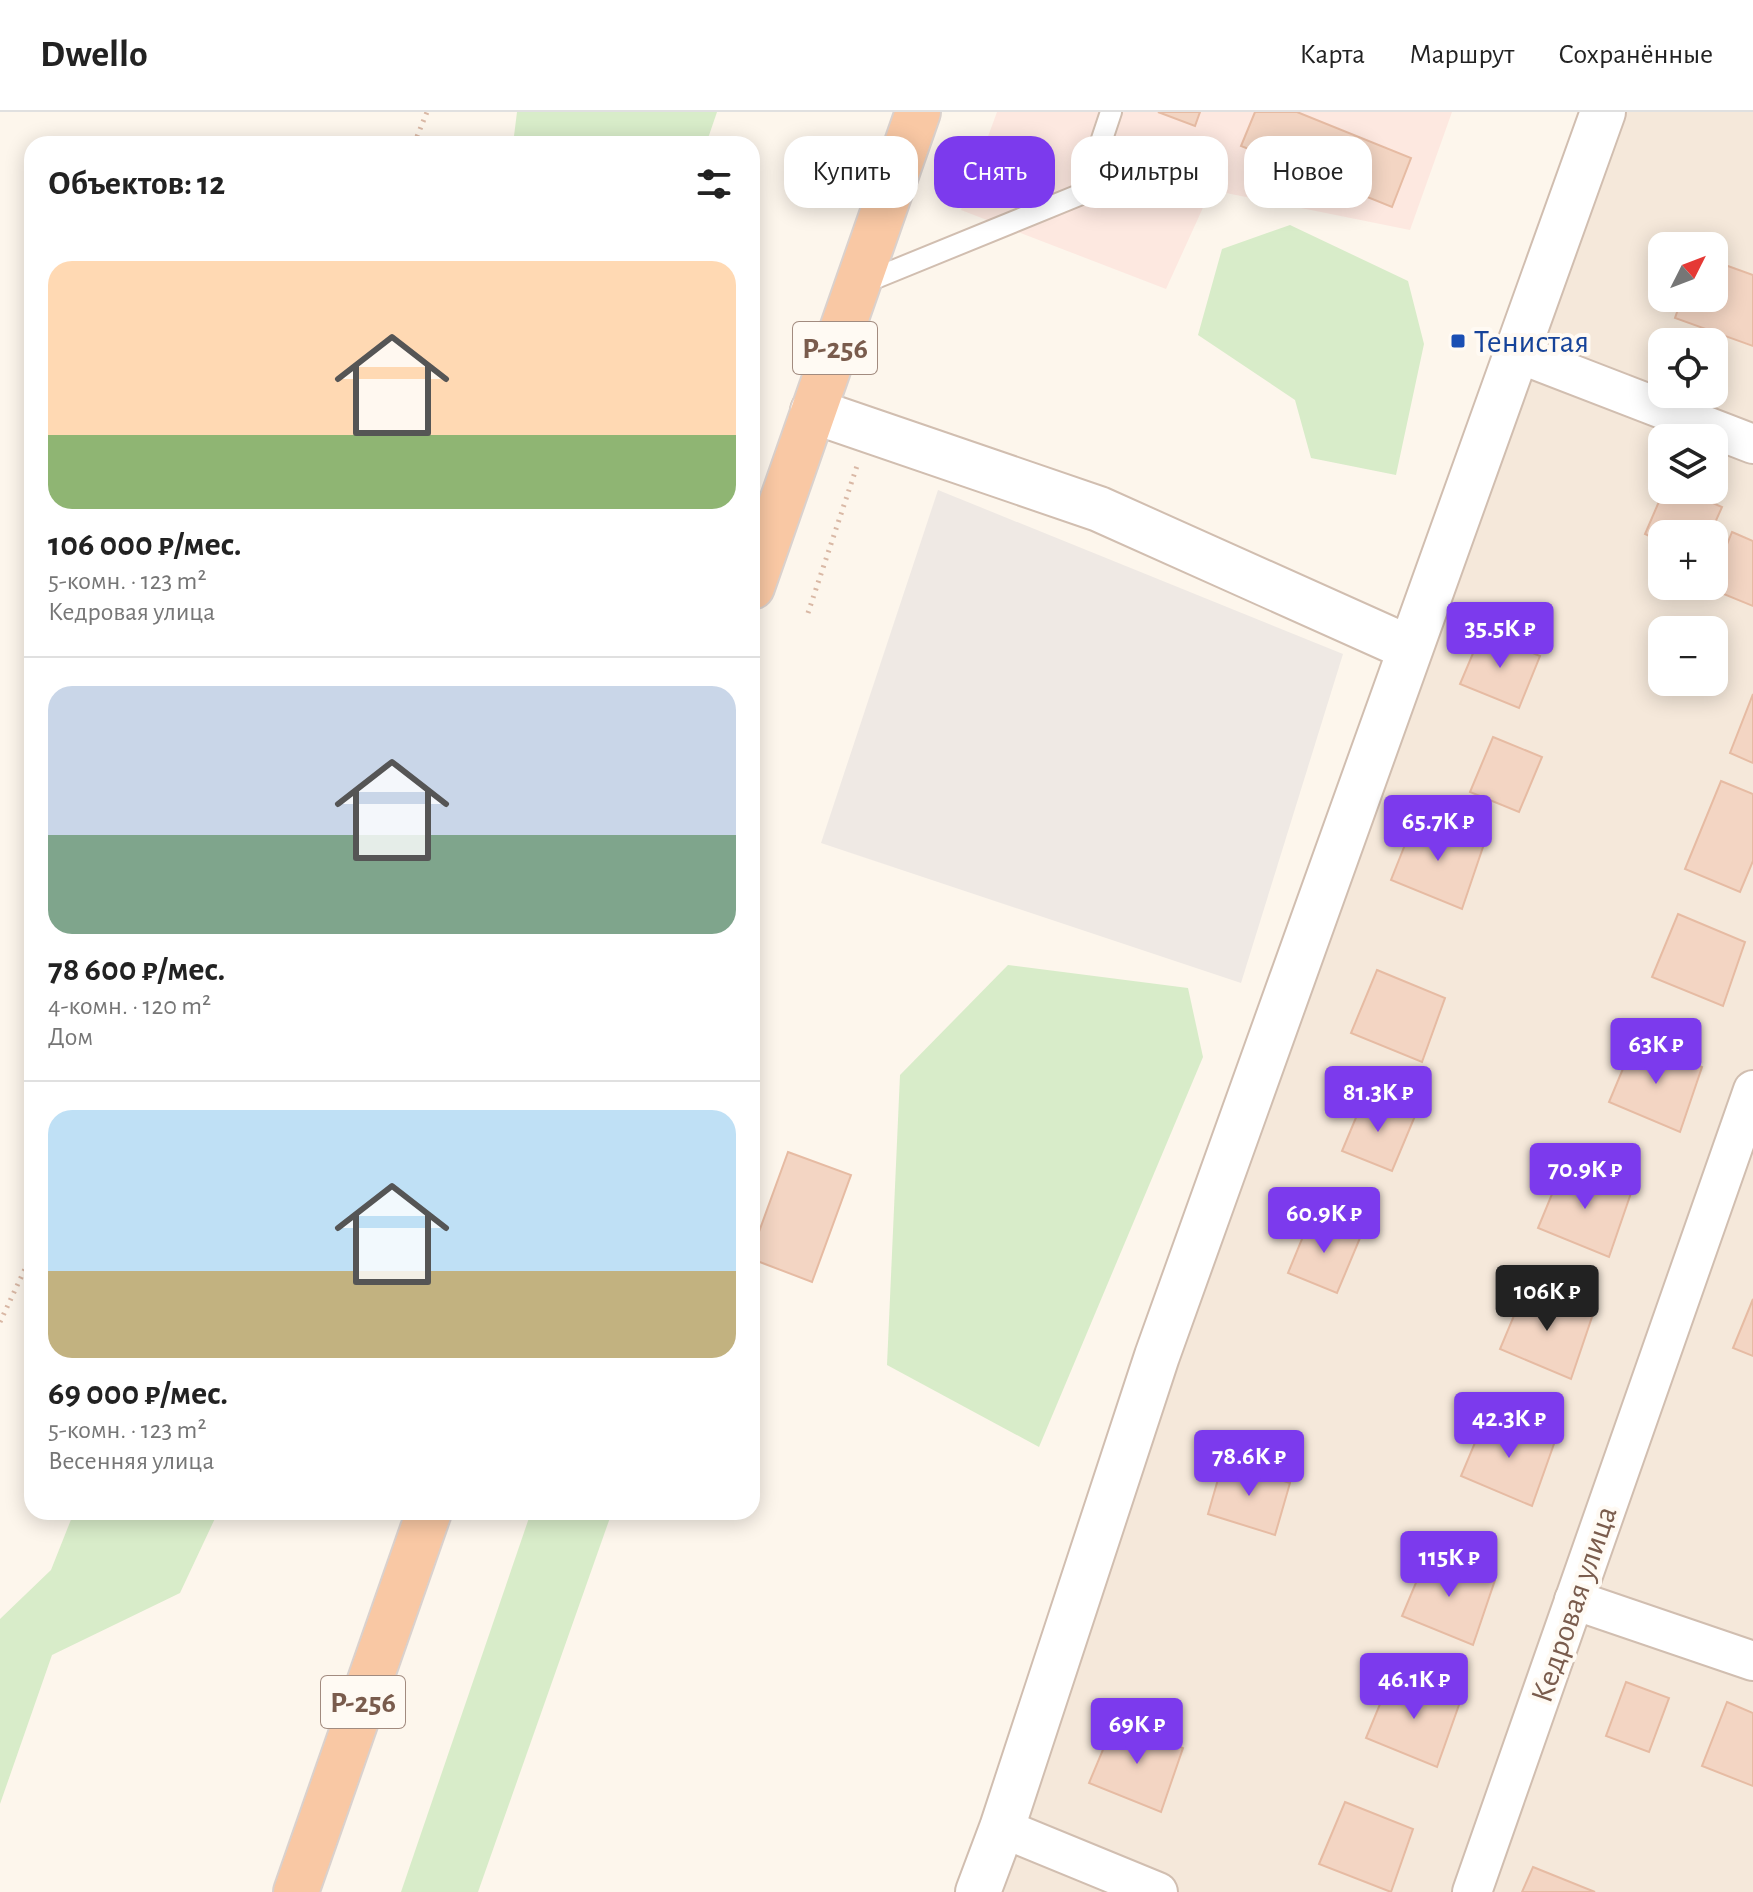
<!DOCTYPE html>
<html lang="ru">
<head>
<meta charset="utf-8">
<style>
	body { margin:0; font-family:"Alegreya Sans",sans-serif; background:#f6f6f6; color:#222; height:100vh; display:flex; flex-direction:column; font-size:30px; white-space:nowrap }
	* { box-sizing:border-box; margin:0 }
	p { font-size:26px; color:#767676 }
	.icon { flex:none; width:44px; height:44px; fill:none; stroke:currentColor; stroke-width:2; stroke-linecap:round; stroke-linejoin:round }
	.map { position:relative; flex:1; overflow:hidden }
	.panel { position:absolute; left:24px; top:24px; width:736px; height:1384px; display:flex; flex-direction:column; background:#fff; border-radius:24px; box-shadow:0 4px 20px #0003 }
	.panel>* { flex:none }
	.banner { position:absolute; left:784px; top:24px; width:760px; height:72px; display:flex; gap:16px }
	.needle { width:52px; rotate:48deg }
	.tools { position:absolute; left:1648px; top:120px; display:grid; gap:16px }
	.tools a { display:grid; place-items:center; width:80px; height:80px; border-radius:16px; background:#fff; box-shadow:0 4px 20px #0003; font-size:40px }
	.price { position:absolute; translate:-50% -68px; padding:0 18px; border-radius:8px; background:#7c3aed; color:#fff; font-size:26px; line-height:52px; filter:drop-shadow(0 2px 4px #0008) }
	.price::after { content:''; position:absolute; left:50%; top:48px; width:24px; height:18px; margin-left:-12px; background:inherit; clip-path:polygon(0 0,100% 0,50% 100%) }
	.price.on { background:#222; color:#fff }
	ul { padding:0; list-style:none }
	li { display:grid; align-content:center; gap:16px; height:424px; padding:0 24px }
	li+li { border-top:2px solid #e0e0e0 }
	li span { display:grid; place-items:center; height:248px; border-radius:24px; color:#555 }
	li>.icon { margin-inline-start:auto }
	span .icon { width:144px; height:144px; fill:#fffc; stroke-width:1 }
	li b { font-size:34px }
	h2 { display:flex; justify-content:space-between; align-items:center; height:96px; padding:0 24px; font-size:34px }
	.pill { padding:0 28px; border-radius:24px; background:#fff; box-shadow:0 4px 20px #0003; font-size:28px; line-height:72px }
	.pill.on { background:#7c3aed; color:#fff }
	header { display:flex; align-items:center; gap:48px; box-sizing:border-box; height:112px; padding:0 40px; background:#fff; border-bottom:2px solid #e0e0e0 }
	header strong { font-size:38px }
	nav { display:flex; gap:44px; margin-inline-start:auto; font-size:28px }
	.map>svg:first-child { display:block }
	.residential { fill:#f5e8da; fill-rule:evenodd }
	.commercial { fill:#fde8e0 }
	.industrial { fill:#efe9e4 }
	.green { fill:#d8ecc9 }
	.building { fill:#f3d5c3; stroke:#e6bba3; stroke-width:2 }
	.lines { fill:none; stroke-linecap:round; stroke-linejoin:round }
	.service-casing { stroke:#d1beb0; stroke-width:24 }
	.minor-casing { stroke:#d1beb0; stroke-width:42 }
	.tertiary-casing { stroke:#d1beb0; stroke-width:48 }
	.trunk-casing { stroke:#dad1cd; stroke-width:48 }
	.path { stroke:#d9b8a5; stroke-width:5; stroke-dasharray:2 6; stroke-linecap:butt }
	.service { stroke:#fff; stroke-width:20 }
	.minor { stroke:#fff; stroke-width:38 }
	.tertiary { stroke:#fff; stroke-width:44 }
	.trunk { stroke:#f9c8a4; stroke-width:44 }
	.transit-dot { fill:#1a4fb4; stroke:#fffaf3; stroke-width:3 }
	.labels { text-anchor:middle; stroke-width:8; stroke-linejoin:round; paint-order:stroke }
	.shield { fill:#fffaf3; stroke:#a28b7f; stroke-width:2 }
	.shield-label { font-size:30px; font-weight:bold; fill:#7a5c4d }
	.transit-label { font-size:32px; fill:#164399; stroke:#fffaf3; text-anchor:start }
	.street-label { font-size:32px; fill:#7a5c4d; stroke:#fffaf3 }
</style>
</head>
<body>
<header>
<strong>Dwello</strong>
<nav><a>Карта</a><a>Маршрут</a><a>Сохранённые</a></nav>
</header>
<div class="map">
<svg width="1753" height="1780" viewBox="0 0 1753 1780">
	<rect width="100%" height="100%" fill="#fdf6ec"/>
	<path class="residential" d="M1607 0H1753V1780H959ZM1662 134H1714V186H1662ZM1662 230H1714V282H1662ZM1662 326H1714V378H1662ZM1662 422H1714V474H1662ZM1662 518H1714V570H1662Z"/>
	<path class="commercial" d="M997 0H1452L1410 118 1211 78 1166 177 961 98Z"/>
	<path class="industrial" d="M938 378 1343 542 1241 871 821 731Z"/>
	<g class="green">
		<path d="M517 0H717L706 32H513Z"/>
		<path d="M1290 113 1408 169 1424 232 1396 363 1311 346 1295 288 1198 223 1222 137Z"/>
		<path d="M1008 853 1188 876 1203 945 1039 1335 887 1253 900 963Z"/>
		<path d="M74 1400H218L180 1481 52 1543 0 1692V1507L51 1458Z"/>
		<path d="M531 1400H612L478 1780H401Z"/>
	</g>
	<g class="building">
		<path d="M1158 0H1200L1195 14Z"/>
		<path d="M1255 0H1297L1411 46 1392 95 1241 34Z"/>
		<path d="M1714 149 1753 163V234L1675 206 1682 186H1714Z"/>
		<path d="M1664 378H1683L1722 395 1710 422H1662V430L1645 422Z"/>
		<path d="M1732 420 1753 429V494L1709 476 1714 474V465Z"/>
		<path d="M1482 520 1540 544 1519 596 1460 572Z"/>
		<path d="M1753 582V651L1730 641Z"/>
		<path d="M1493 625 1542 645 1519 700 1470 680Z"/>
		<path d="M1721 669 1753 682V749L1740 780 1685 757Z"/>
		<path d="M1416 705 1484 732 1462 797 1391 768Z"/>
		<path d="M1678 802 1745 830 1723 894 1652 865Z"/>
		<path d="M1377 858 1445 886 1422 950 1351 921Z"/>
		<path d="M1635 928 1702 955 1680 1020 1609 990Z"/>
		<path d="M1365 984 1415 1004 1392 1059 1342 1039Z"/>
		<path d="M788 1040 851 1063 812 1170 752 1147V1139Z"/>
		<path d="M1564 1053 1631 1081 1609 1145 1538 1116Z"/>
		<path d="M1311 1105 1360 1126 1337 1181 1288 1161Z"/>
		<path d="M1526 1175 1593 1202 1571 1267 1500 1237Z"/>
		<path d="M1753 1187V1244L1733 1236Z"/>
		<path d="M1487 1302 1555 1329 1532 1394 1461 1364Z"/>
		<path d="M1223 1350 1290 1371 1275 1423 1208 1402Z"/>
		<path d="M1428 1442 1495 1468 1473 1533 1402 1504Z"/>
		<path d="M1392 1563 1460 1590 1437 1655 1366 1626Z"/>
		<path d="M1626 1570 1669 1586 1649 1640 1606 1624Z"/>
		<path d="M1727 1590 1753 1601V1674L1702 1654Z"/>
		<path d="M1115 1609 1183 1636 1161 1700 1089 1671Z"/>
		<path d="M1345 1690 1413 1717 1391 1780 1319 1752Z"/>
		<path d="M1533 1755 1595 1780H1522Z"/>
	</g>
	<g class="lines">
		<defs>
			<path id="service" d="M861 172 1084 81 1111 0"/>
			<g id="minor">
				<path d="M1517 241 1753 332"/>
				<path d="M1574 1488 1753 1549"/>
				<path d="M1002 1716 1158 1780"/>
				<path d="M1472 1780 1753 978"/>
			</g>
			<g id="tertiary">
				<path d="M813 299 1099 397 1409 536"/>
				<path d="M978 1780 1002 1716 1157 1244 1603 0"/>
			</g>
			<g id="trunk">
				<path d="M752 475 918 0"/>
				<path d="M296 1780 429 1400"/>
			</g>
		</defs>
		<use href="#service" class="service-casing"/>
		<use href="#minor" class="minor-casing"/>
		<use href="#tertiary" class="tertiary-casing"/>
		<use href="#trunk" class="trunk-casing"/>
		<g class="path">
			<path d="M414 32 427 0"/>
			<path d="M808 501 857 354"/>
			<path d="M0 1210 32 1142"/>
		</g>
		<use href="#service" class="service"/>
		<use href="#minor" class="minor"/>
		<use href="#tertiary" class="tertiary"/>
		<use href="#trunk" class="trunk"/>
	</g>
	<rect class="transit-dot" x="1450" y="221" width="16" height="16" rx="4"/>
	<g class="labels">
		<g class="shield">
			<rect x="793" y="210" width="84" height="52" rx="6"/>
			<rect x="321" y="1564" width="84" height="52" rx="6"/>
		</g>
		<g class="shield-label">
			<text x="835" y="246">Р-256</text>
			<text x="363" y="1600">Р-256</text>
		</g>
		<g class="transit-label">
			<text x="1474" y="240">Тенистая</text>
		</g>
		<g class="street-label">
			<text transform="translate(1573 1492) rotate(-71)" y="11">Кедровая улица</text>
		</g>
	</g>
</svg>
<div class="tools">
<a><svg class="needle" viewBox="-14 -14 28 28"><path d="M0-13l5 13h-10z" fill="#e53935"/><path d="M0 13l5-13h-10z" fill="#767676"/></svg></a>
<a><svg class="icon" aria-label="locate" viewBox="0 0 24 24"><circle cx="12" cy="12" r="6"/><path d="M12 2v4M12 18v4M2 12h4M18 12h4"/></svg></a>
<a><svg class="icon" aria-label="layers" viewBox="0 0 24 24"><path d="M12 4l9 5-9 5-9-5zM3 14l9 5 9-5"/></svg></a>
<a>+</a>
<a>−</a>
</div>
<b class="price" style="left:1500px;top:558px">35.5K ₽</b>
<b class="price" style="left:1438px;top:751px">65.7K ₽</b>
<b class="price" style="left:1656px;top:974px">63K ₽</b>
<b class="price" style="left:1378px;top:1022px">81.3K ₽</b>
<b class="price" style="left:1585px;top:1099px">70.9K ₽</b>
<b class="price" style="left:1324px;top:1143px">60.9K ₽</b>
<b class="price on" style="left:1547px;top:1221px">106K ₽</b>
<b class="price" style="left:1509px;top:1348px">42.3K ₽</b>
<b class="price" style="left:1249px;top:1386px">78.6K ₽</b>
<b class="price" style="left:1449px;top:1487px">115K ₽</b>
<b class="price" style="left:1414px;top:1609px">46.1K ₽</b>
<b class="price" style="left:1137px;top:1654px">69K ₽</b>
<div class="banner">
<a class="pill">Купить</a>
<a class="pill on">Снять</a>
<a class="pill">Фильтры</a>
<a class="pill">Новое</a>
</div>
<section class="panel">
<h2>Объектов: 12<svg class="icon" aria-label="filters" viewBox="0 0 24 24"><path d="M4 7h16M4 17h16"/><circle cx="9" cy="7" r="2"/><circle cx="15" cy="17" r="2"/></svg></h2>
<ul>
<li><span style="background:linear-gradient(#ffd9b3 70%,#8fb573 0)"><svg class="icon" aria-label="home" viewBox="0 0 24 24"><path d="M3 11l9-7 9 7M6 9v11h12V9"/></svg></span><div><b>106 000 ₽/мес.</b><p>5-комн. · 123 m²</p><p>Кедровая улица</p></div></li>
<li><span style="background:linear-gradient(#c9d6e8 60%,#7fa58c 0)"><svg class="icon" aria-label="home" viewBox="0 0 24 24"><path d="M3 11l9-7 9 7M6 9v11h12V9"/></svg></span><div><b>78 600 ₽/мес.</b><p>4-комн. · 120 m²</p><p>Дом</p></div></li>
<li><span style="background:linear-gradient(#bfe0f5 65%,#c2b280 0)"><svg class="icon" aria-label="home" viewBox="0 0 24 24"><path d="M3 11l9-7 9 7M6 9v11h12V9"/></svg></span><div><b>69 000 ₽/мес.</b><p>5-комн. · 123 m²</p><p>Весенняя улица</p></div></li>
</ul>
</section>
</div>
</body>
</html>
